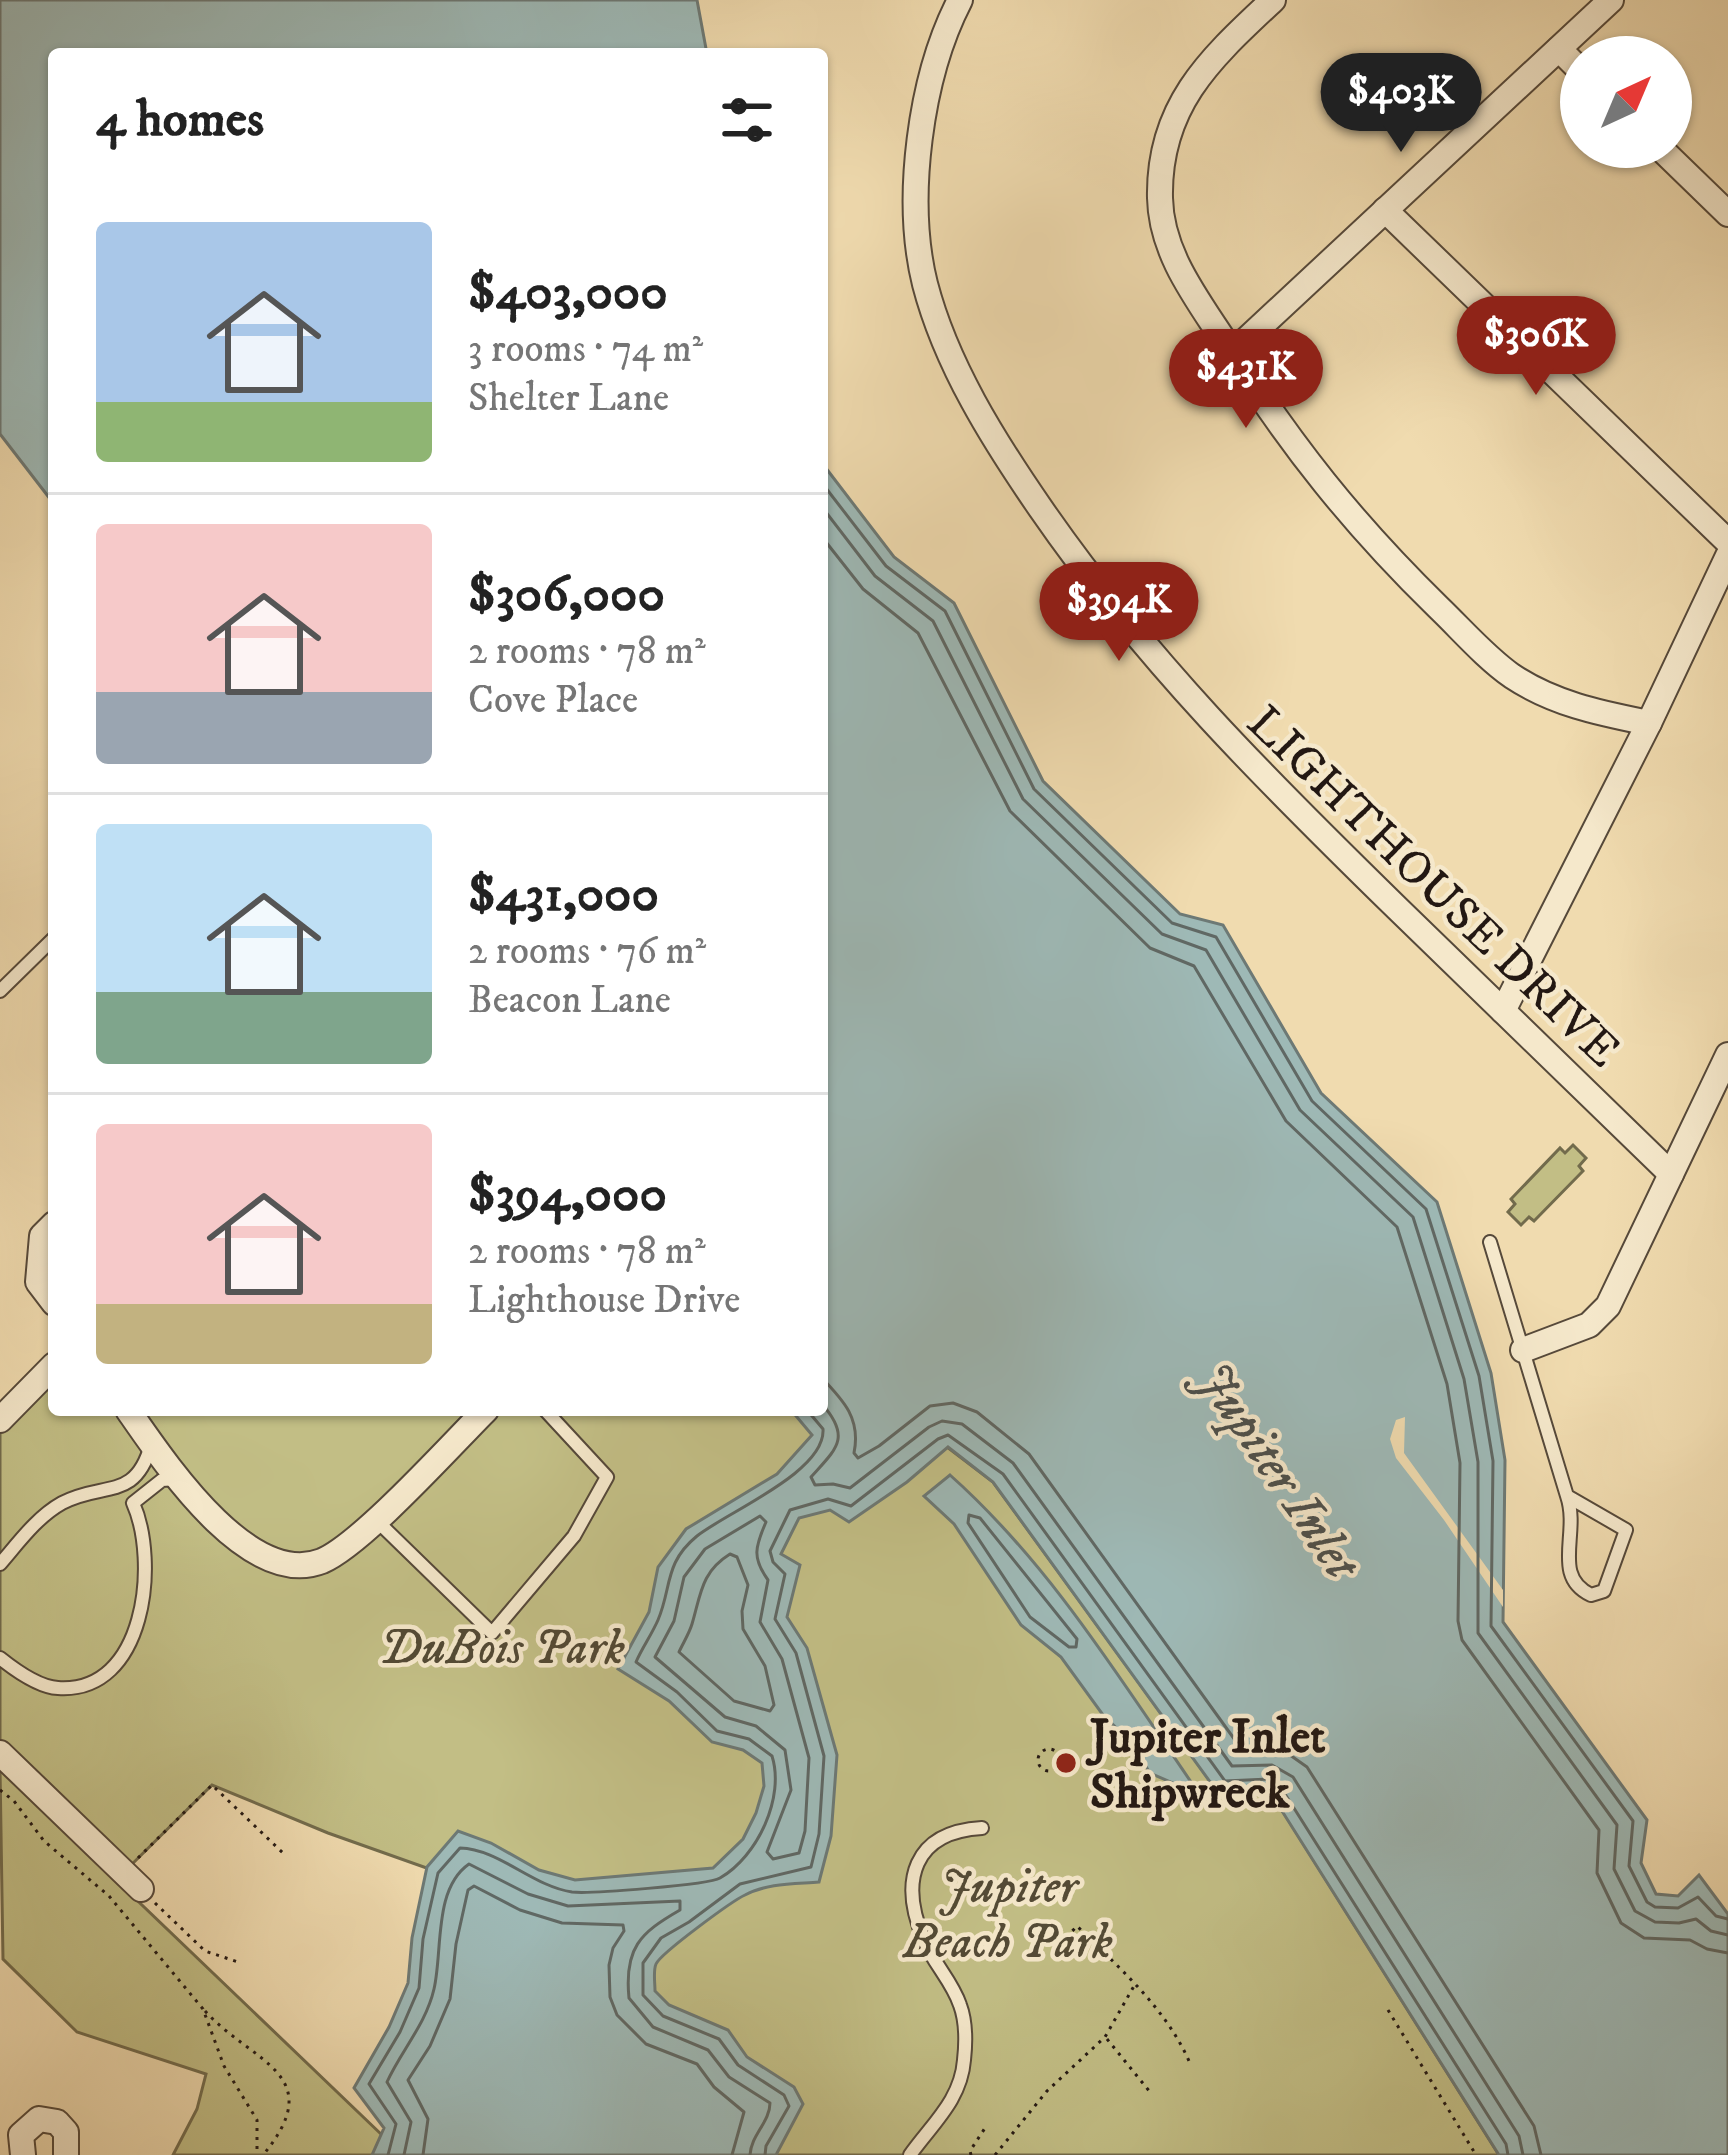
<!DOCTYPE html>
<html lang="en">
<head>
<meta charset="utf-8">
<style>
	body { margin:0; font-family:"IM FELL DW Pica",serif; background:#f6f6f6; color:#222; height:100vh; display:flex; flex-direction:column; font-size:45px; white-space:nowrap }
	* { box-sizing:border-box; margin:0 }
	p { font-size:39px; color:#767676 }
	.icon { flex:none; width:66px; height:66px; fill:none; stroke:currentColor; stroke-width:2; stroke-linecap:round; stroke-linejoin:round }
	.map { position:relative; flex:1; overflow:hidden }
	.sheet { position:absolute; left:48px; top:48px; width:780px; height:1368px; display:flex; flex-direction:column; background:#fff; border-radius:12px; box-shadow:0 3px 9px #0004 }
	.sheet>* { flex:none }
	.needle { width:78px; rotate:44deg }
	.tools { position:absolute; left:1560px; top:36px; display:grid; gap:24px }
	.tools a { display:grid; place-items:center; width:132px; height:132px; border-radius:50%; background:#fff; box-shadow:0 3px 9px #0004; font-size:60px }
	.price { position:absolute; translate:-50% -102px; padding:0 27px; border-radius:42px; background:#8f2418; color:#fff; font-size:39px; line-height:78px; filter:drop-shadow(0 3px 6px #0008) }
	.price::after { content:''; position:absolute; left:50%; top:72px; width:36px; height:27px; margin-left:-18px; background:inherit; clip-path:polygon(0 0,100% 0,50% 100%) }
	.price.on { background:#222; color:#fff }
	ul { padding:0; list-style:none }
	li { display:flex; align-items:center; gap:36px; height:300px; padding:0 48px }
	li+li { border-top:3px solid #e0e0e0 }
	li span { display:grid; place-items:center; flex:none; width:336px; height:240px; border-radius:12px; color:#555 }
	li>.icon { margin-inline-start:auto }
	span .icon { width:144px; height:144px; fill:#fffc; stroke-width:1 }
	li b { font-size:51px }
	h2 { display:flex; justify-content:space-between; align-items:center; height:144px; padding:0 48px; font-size:51px }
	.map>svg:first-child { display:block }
	.green { fill:#c2be85; stroke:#726b4c; stroke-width:3 }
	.water { fill:#9eb9b6; stroke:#6d7975; stroke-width:3 }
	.pier { fill:#f0dbaf }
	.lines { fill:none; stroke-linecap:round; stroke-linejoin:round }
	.shore { stroke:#606864; stroke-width:3 }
	.service-casing { stroke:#56493a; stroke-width:16 }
	.minor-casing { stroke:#56493a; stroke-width:28 }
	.path { stroke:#231813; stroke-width:3; stroke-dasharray:3 6; stroke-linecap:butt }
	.service { stroke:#f5e8cb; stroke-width:12 }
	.minor { stroke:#f5e8cb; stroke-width:24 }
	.poi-dot { fill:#8f2418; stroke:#f5e8cb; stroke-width:4.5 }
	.labels { text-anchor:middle; stroke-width:9; stroke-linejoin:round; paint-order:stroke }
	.street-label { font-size:48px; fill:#231813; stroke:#f5e8cb }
	.park-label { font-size:48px; font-style:italic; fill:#534a35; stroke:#f5e8cb }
	.poi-label { font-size:48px; font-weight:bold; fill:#231813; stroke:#f5e8cb; text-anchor:start }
	.water-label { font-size:51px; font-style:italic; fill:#4e504c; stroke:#f5e8cb }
</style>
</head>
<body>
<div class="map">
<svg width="1728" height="2155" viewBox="0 0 1728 2155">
	<rect width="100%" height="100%" fill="#f0dbaf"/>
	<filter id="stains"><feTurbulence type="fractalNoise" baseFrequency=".00167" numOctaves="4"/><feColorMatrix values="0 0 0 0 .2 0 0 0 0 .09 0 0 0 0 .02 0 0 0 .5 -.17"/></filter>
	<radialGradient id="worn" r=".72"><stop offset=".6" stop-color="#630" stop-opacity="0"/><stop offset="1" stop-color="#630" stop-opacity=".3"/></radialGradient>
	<g class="green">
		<path d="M1573 1145 1586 1158 1579 1166 1583 1171 1534 1221 1529 1217 1521 1225 1508 1212 1515 1204 1511 1199 1560 1148 1565 1153Z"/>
		<path d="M54 1353V1410H822L947 1447 993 1482 1221 1796 1270 1791 1499 2155H381L438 1872 328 1833 212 1785 118 1878 0 1762V1411Z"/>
		<path d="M0 1769 382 2135 373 2155H173L197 2109 206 2074 77 2032 3 1959Z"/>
	</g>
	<g class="water">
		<path d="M0 0H697L707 54H54V504L0 434Z"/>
		<path d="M822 463 894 557 954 603 1043 781 1180 914 1223 925 1321 1093 1437 1202 1491 1373 1505 1460 1503 1622 1647 1820 1641 1863 1656 1894 1678 1896 1699 1875 1728 1914V2155H1499L1270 1792 1221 1797 993 1482 948 1447 907 1482 849 1522 830 1510 799 1518 781 1554 800 1565 787 1617 807 1648 837 1755 831 1836 819 1882C796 1884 767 1883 745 1895 732 1901 661 1953 656 1964 653 1971 655 1982 655 1991L669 2005 728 2030 747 2057 794 2087 803 2104 776 2155H372L384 2128 354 2088 389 2027 408 1983 412 1938 427 1867 458 1831 491 1843 539 1870 575 1880 713 1868 743 1839 756 1813 764 1786 762 1763 743 1750 712 1742 669 1701 618 1669 649 1612 658 1567 686 1529 777 1474 812 1435 791 1410H822Z"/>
		<path d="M950 1475C1052 1566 1123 1684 1200 1795L1150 1773 1130 1741 1103 1715 1061 1657 1021 1625 954 1524 924 1496Z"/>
	</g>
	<path class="pier" d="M1405 1417 1404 1453 1503 1590V1607L1444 1520 1396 1458 1390 1439 1396 1420Z"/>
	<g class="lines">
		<g class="shore">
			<path d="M822 483 886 566 945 611 1034 789 1172 923 1216 937 1312 1101 1426 1209 1479 1376 1493 1461 1491 1626 1633 1821 1629 1866 1647 1902 1655 1907 1678 1908 1698 1897 1716 1916 1728 1919"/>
			<path d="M822 507 875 576 933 621 1023 799 1162 934 1206 950 1300 1110 1413 1217 1464 1379 1478 1462V1633L1617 1825 1614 1869 1635 1911 1655 1922 1679 1923 1696 1919 1711 1931 1728 1935"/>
			<path d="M822 537 863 589 918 633 1010 811 1150 948 1194 966 1286 1121 1397 1227 1447 1384 1460 1463 1458 1621 1462 1640 1599 1830 1597 1873 1621 1923 1644 1938 1690 1940 1707 1949 1728 1953"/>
			<path d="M822 1378C844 1401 861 1419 854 1453L858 1458 879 1446 930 1406 953 1403 977 1412 1029 1454 1240 1747 1280 1748 1307 1767 1534 2126 1541 2155"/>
			<path d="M822 1404C852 1438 836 1449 811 1477L815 1485 833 1484 850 1488 929 1427 942 1421 962 1424 1013 1463 1232 1766 1272 1765 1293 1777 1519 2136 1523 2155"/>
			<path d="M969 1515 980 1518 1077 1639 1076 1647H1069L1030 1617 968 1523Z"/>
			<path d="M760 1516 766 1522C755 1547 752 1558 768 1580L760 1622 782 1659 809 1758 805 1831 799 1853 773 1859 767 1852 791 1790 785 1750 756 1726 725 1717 655 1657 674 1621 684 1577 705 1549Z"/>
			<path d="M730 1554 737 1557 748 1585 742 1611 743 1629 765 1666 774 1705 770 1711 734 1701 679 1652C683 1643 689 1634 692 1624 701 1594 701 1572 730 1554Z"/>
			<path d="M388 2155 396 2124 369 2084 400 2032 419 1988 423 1939 438 1873 460 1848C499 1849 532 1886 572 1892 589 1894 708 1885 720 1878 758 1856 785 1797 772 1756L749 1739 717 1731 677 1692 636 1662C642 1648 652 1634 658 1620 672 1587 664 1563 697 1536 727 1512 826 1472 823 1429L807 1410"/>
			<path d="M404 2155 411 2122 387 2082C401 2051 426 2024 434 1989 443 1951 433 1889 469 1864L528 1894 568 1906 680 1901V1910C640 1933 624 1948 629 1998L653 2027 708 2050 729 2077 770 2103C770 2122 751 2135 750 2155"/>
			<path d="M423 2155 428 2119 408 2080 430 2046 450 1999 456 1944 468 1890 474 1886 520 1910 562 1923 623 1925 624 1931 613 1948 609 1965 610 1997 617 2015 646 2044 697 2064 714 2087 744 2112 732 2155"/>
			<path d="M765 2155 766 2146 789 2106 784 2095 738 2065 719 2039 663 2016 643 1995V1963L661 1938 689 1922 740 1884 811 1867 819 1834 824 1756 796 1653 775 1619 785 1574 773 1562 770 1551 790 1510 828 1499 851 1506 938 1439 948 1435 1003 1474 1225 1781 1269 1779 1280 1786 1506 2144 1508 2155"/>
		</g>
		<defs>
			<g id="service">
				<path d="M0 991 54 938"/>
				<path d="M1490 1242 1567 1496C1580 1534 1551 1576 1591 1595L1604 1591 1626 1530 1567 1496"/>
				<path d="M376 1520 492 1633 574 1536 607 1477 545 1410"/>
				<path d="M0 1564C19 1542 37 1517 62 1503 103 1481 135 1502 151 1445"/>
				<path d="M0 1658C15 1670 38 1687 58 1688 146 1694 159 1561 133 1503L162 1480 177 1479"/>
				<path d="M910 2155C932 2124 961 2100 964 2060 966 2042 966 2021 960 2005 952 1981 933 1963 924 1940 899 1881 913 1832 982 1828"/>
			</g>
			<g id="minor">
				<path d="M960 0C920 77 904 200 925 284 946 365 994 441 1041 509 1146 661 1266 780 1397 908 1489 997 1580 1086 1671 1174"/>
				<path d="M1273 0C1211 58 1158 105 1160 198 1161 254 1198 300 1227 345 1291 446 1353 524 1438 607 1462 630 1485 657 1512 676 1554 704 1600 713 1649 723"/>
				<path d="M1559 49 1581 71"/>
				<path d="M1659 147 1728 214"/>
				<path d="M1385 210 1728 542"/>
				<path d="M1232 353 1611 0"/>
				<path d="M1503 1011 1649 723 1728 556"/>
				<path d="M54 1224 42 1236 38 1282 54 1303"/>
				<path d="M1523 1350 1589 1325 1608 1306 1728 1055"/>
				<path d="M128 1410C163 1460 248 1590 322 1561 362 1544 451 1445 486 1410"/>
				<path d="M0 1420 54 1365"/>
				<path d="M0 1753 141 1889"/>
				<path d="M23 2155 21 2135 39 2119 57 2122 66 2132V2155"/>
			</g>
		</defs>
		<use href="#service" class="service-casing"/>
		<use href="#minor" class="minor-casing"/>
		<g class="path">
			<circle cx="1049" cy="1760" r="11"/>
			<path d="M0 1790 14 1801 44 1841 109 1896 203 2009 224 2066 257 2120V2155"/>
			<path d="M138 1858 212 1785 283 1853"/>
			<path d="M155 1903 205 1951 241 1963"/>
			<path d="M1040 1926 1060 1944 1077 1926C1118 1967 1165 2007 1189 2061"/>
			<path d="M1388 2010 1476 2155"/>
			<path d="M205 2011C252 2063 330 2074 263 2155"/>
			<path d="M1107 2039 1150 2092"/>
			<path d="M971 2155 970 2151 985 2128"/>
			<path d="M995 2155 1047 2091 1105 2037 1134 1986"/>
		</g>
		<use href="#service" class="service"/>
		<use href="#minor" class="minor"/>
	</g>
	<circle class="poi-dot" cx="1066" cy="1763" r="12"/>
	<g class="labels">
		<g class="street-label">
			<text transform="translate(1435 885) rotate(44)" y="17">LIGHTHOUSE DRIVE</text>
		</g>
		<g class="park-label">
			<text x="502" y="1663">DuBois Park</text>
			<text x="1008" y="1902">Jupiter<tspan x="1008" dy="55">Beach Park</tspan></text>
		</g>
		<g class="poi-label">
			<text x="1090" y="1752">Jupiter Inlet<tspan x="1090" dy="55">Shipwreck</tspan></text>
		</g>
		<g class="water-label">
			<text transform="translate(1279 1469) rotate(56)" y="18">Jupiter Inlet</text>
		</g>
	</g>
	<rect width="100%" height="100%" filter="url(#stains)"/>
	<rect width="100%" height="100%" fill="url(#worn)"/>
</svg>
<div class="tools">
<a><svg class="needle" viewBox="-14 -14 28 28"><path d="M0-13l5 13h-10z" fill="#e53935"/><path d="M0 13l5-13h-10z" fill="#767676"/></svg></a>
</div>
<b class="price on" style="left:1401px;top:155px">$403K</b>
<b class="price" style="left:1536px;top:398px">$306K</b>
<b class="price" style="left:1246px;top:431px">$431K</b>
<b class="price" style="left:1119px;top:664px">$394K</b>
<section class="sheet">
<h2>4 homes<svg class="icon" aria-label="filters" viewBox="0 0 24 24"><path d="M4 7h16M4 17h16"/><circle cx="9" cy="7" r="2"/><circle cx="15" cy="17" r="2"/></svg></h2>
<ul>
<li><span style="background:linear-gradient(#a9c7e8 75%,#8fb573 0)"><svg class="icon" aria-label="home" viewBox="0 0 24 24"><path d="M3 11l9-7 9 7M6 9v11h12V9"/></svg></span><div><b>$403,000</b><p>3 rooms · 74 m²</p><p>Shelter Lane</p></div></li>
<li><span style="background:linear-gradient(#f6c9c9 70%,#9aa5b1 0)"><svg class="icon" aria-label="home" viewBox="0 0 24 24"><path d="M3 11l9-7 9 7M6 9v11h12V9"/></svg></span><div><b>$306,000</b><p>2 rooms · 78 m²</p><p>Cove Place</p></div></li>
<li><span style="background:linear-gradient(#bfe0f5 70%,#7fa58c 0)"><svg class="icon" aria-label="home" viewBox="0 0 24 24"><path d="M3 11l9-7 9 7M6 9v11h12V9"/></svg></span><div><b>$431,000</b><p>2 rooms · 76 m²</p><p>Beacon Lane</p></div></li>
<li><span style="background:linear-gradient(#f6c9c9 75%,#c2b280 0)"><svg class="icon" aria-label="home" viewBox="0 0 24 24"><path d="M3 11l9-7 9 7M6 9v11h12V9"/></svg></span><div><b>$394,000</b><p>2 rooms · 78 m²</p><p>Lighthouse Drive</p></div></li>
</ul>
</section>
</div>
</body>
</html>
